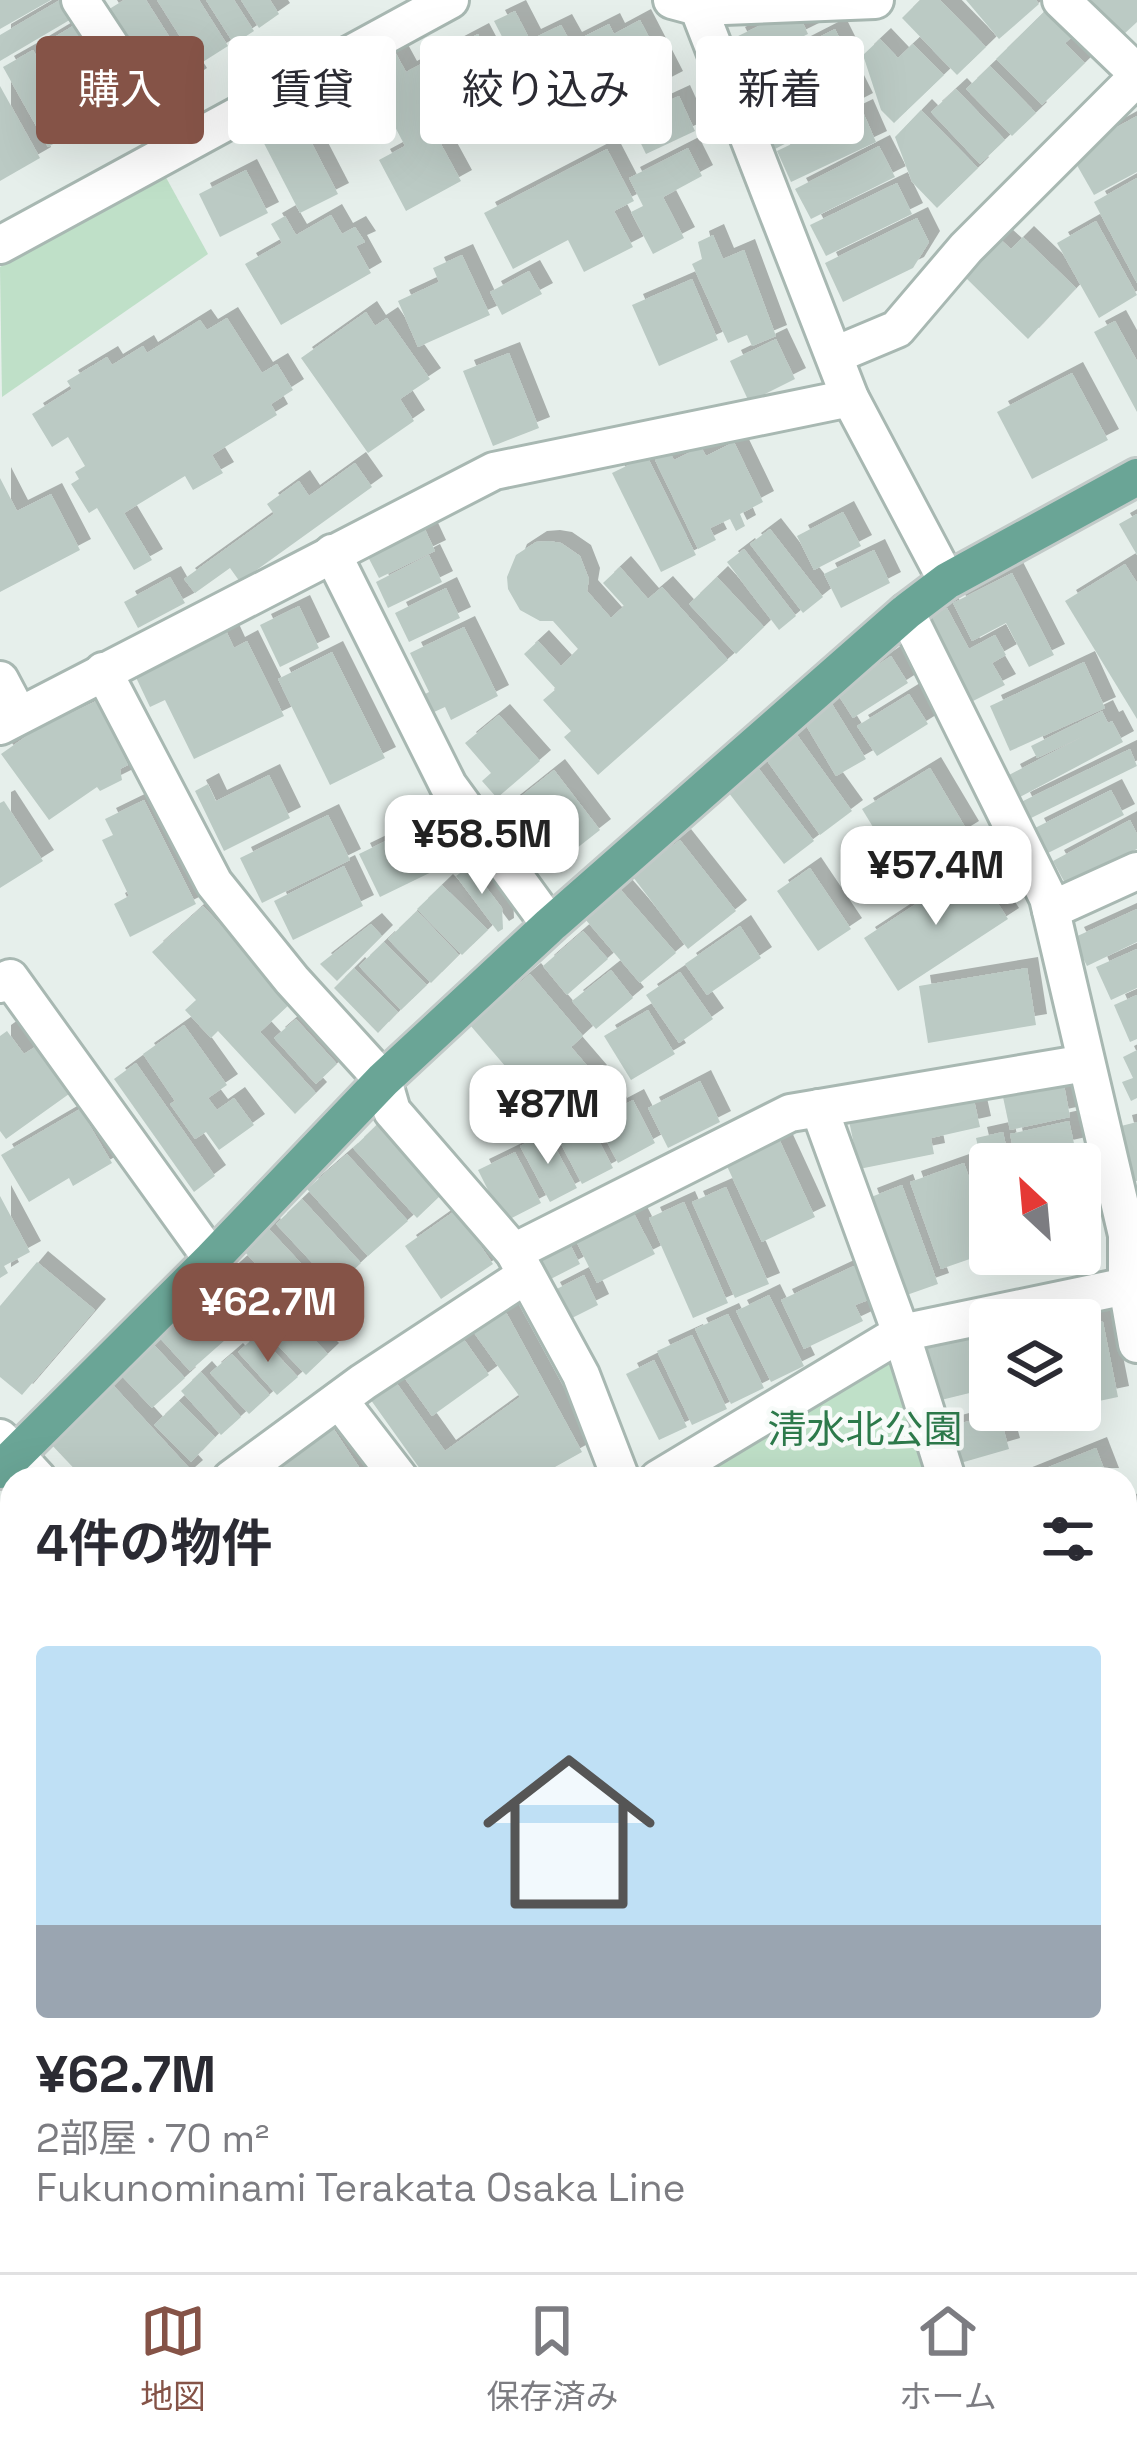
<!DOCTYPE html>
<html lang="ja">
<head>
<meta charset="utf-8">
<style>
	body { margin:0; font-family:"Space Grotesk","Noto Sans JP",sans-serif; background:#f7f7f7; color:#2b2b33; height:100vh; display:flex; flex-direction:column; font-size:45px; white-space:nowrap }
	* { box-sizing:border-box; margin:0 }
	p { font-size:39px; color:#7c7c81 }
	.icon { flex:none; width:66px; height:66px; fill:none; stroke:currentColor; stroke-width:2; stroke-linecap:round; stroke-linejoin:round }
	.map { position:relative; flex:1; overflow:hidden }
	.panel { position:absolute; left:0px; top:1467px; width:1137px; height:807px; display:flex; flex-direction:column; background:#fff; border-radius:36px 36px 0 0; box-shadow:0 12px 48px #0002 }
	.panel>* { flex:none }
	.guide { position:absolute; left:36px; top:36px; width:1065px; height:108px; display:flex; gap:24px }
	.needle { width:78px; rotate:334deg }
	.tools { position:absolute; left:969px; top:1143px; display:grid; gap:24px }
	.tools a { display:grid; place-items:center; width:132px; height:132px; border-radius:12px; background:#fff; box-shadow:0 12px 48px #0002; font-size:60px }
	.price { position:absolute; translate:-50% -102px; padding:0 27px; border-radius:24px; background:#fff; color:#222; font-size:39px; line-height:78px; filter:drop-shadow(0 3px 6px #0008) }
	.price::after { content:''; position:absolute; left:50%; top:72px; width:36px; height:27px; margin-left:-18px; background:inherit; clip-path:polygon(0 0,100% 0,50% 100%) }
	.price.current { background:#855347; color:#fff }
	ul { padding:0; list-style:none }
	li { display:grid; align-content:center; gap:24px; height:636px; padding:0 36px }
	li span { display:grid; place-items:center; height:372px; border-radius:12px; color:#555 }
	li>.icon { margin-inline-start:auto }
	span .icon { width:216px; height:216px; fill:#fffc; stroke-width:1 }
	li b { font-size:51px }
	h2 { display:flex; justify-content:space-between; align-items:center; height:144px; padding:0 36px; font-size:51px }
	.tag { padding:0 42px; border-radius:12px; background:#fff; box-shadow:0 12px 48px #0002; font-size:42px; line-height:108px }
	.tag.current { background:#855347; color:#fff }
	.tab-bar { display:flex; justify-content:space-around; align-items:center; height:168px; border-top:3px solid #e1e1e2; background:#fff; font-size:33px; color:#7c7c81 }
	.tab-bar a { display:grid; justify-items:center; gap:6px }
	.tab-bar .current { color:#855347 }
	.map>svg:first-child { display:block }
	.built { fill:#d4dfda }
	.green { fill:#bfe0c8 }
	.building { fill:#bbcac4; filter:url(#shadow) }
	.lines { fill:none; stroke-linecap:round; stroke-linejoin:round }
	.minor-casing { stroke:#a8b8b2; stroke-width:42 }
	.major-casing { stroke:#c2cac8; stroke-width:42 }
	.minor { stroke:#fff; stroke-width:36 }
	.major { stroke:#6aa596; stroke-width:36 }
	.labels { text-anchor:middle; stroke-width:9; stroke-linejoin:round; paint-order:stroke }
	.park-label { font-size:39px; fill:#2d7a4b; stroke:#f7fbf9 }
</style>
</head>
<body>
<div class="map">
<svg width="1137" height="2272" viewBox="0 0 1137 2272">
	<defs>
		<filter id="shadow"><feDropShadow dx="11" dy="-11" stdDeviation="0" flood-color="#0004"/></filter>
	</defs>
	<rect width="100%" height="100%" fill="#e6efeb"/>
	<path class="built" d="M160 2262H468L474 2272H141Z"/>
	<g class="green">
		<path d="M163 172 208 254 2 397 0 267Z"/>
		<path d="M882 1360 896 1365 933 1479H686L742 1452Z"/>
	</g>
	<g class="building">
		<path d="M0 0H51L0 29Z"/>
		<path d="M60 0 73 18 0 61V35Z"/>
		<path d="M124 0H146L196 79 162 101 106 11Z"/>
		<path d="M157 0H199L228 46 198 65Z"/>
		<path d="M206 0H234L254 31 234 44Z"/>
		<path d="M241 0H270L279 14 259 28Z"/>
		<path d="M920 0H940L986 47 957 75 902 18Z"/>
		<path d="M966 0H1036L1039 4 999 39Z"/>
		<path d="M1091 0H1137V22L1123 35Z"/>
		<path d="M796 8 808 34 747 64 734 38Z"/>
		<path d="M1048 8 1074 35 1065 43 1085 63 1042 105 996 59Z"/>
		<path d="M515 11 530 40 561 25 571 43 609 24 614 34 640 20 672 82 556 142 494 21Z"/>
		<path d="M78 23 118 92 78 116 38 47Z"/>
		<path d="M835 29 849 57 764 102 749 73Z"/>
		<path d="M478 34 510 94 436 135 461 181 406 211 379 160 405 146 379 96 366 103 350 73 394 50 406 72Z"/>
		<path d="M880 39 898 58 913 44 944 75 894 123 881 110 863 55Z"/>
		<path d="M33 50 78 130 48 147 3 67Z"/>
		<path d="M990 66 1036 113 1012 136 966 89Z"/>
		<path d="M845 70 862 104 775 149 757 115Z"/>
		<path d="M0 86 40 158 0 181Z"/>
		<path d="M956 89 1005 140 980 164 931 112Z"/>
		<path d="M679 96 695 131 646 154 629 119Z"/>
		<path d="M292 105 338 194 300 213 254 124Z"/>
		<path d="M862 110 876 142 791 182 777 151Z"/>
		<path d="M921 110 978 168 937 208 912 182 895 137Z"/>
		<path d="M1137 116V172L1094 195 1070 153Z"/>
		<path d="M879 146 895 177 811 219 795 189Z"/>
		<path d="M688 148 702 176 663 197 684 238 653 254 631 212 643 206 629 178Z"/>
		<path d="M607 149 634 201 614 211 633 247 584 272 568 240 513 269 484 213Z"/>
		<path d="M246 170 268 213 220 237 199 194Z"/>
		<path d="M1137 178V283L1094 202Z"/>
		<path d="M897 183 912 214 826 256 810 225Z"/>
		<path d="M331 215 342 234 355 227 365 242 356 246 371 273 281 325 245 264 282 243 271 224 285 216 296 235Z"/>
		<path d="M917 218 929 242 913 268 843 302 825 263Z"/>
		<path d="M1096 221 1137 295 1099 318 1057 243Z"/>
		<path d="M713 235 723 259 744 250 776 336 752 346 747 335 728 343 692 264 702 259 698 242Z"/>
		<path d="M1023 237 1076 288 1028 339 965 277 1001 240 1011 249Z"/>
		<path d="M462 255 490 315 418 347 398 301 439 282 433 268Z"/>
		<path d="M529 271 542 294 502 315 490 292Z"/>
		<path d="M692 279 718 340 659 366 632 305Z"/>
		<path d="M366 312 375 326 387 318 430 379 400 399 414 421 368 453 301 358Z"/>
		<path d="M227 318 262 373 277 364 293 390 271 404 277 415 212 455 223 473 193 490 185 476 124 513 152 560 134 570 97 508 89 513 71 484 79 479 75 472 85 466 68 437 52 447 32 414 72 389 67 381 107 357 112 365 143 346 147 353 200 320 207 330Z"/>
		<path d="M1115 321 1137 361V412L1094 332Z"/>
		<path d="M776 339 795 379 749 402 730 361Z"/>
		<path d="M509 353 539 428 493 446 463 371Z"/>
		<path d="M1072 373 1108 440 1032 479 997 412Z"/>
		<path d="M734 442 763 502 740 514 745 526 736 531 730 519 710 528 716 540 698 549 655 460 670 453 674 460 701 447 706 456Z"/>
		<path d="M647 456 696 555 661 572 612 473Z"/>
		<path d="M355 463 372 487 240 582 230 568 195 593 184 579 274 514 267 504 299 481 309 496Z"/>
		<path d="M0 478 17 511 51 494 80 550 0 592Z"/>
		<path d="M843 512 861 546 814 570 797 536Z"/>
		<path d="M1137 514V555L1119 524Z"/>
		<path d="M422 523 435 551 379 578 365 551Z"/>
		<path d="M770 529 823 597 803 613 750 544Z"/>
		<path d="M549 541 561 543 580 556 589 579 587 591 611 618 624 606 603 583 620 567 648 599 662 587 728 660 598 775 564 737 571 731 543 700 556 689 524 654 538 641 561 666 578 649 553 621H540L520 610 508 589 507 577 516 555 536 542Z"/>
		<path d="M744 549 796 616 779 630 727 562Z"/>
		<path d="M874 550 890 583 841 608 824 574Z"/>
		<path d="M429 555 442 582 388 608 376 582Z"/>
		<path d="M1125 564 1137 583V719L1065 601Z"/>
		<path d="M1012 573 1054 655 1029 667 1006 623 972 641 953 603Z"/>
		<path d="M170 577 185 603 138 628 124 602Z"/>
		<path d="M717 577 764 627 736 654 689 604Z"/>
		<path d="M446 588 460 618 409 642 395 613Z"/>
		<path d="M299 606 319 648 280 667 260 625Z"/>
		<path d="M947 608 969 649 995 635 1006 655 992 663 1005 685 971 702 927 619Z"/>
		<path d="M223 624 234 648 247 641 284 716 194 759 165 700 150 707 132 669Z"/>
		<path d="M464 627 498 696 451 720 445 707 434 712 425 694 429 692 410 653Z"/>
		<path d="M332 652 385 758 330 785 278 679Z"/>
		<path d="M891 656 908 683 853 718 837 693Z"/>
		<path d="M1084 662 1105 708 1010 751 990 706Z"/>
		<path d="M909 694 928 724 877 756 857 726Z"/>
		<path d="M96 701 128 765 120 769 122 780 100 791 97 787 49 820 1 754 58 714 61 718Z"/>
		<path d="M832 704 866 759 836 776 804 722Z"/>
		<path d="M1102 711 1108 723 1112 721 1123 742 1020 797 1009 775 1084 736 1037 758 1031 746Z"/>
		<path d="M499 715 540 761 497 798 482 781 491 773 465 743Z"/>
		<path d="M795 732 852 811 820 835 763 755Z"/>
		<path d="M1130 749 1137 766 1027 820 1019 803Z"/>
		<path d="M756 765 814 841 784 864 725 788Z"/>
		<path d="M930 768 968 832 901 873 862 809Z"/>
		<path d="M554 770 600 830 563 859 547 862 505 809Z"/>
		<path d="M269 775 290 818 224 851 195 791 208 784 216 801Z"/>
		<path d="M1111 790 1124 815 1046 854 1033 829Z"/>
		<path d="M144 800 196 904 130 937 114 904 129 896 102 840 113 835 105 819Z"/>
		<path d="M4 801 43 861 0 888V803Z"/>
		<path d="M328 815 350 860 262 903 240 858Z"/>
		<path d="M1130 820 1137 834V849L1066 885 1053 861Z"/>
		<path d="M427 821 448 864 380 897 359 854Z"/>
		<path d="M680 840 736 911 688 949 633 877Z"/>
		<path d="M344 866 363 906 293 940 274 901Z"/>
		<path d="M470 866 502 908 503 929 498 932 456 876Z"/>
		<path d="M974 866 1008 919 898 991 864 938Z"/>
		<path d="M810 868 851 929 818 951 777 891Z"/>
		<path d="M442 885 488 930 462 955 417 909Z"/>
		<path d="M620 889 676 953 640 983 585 919Z"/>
		<path d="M203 906 292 1002 260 1032 316 1093 295 1114 218 1031 211 1038 185 1010 196 1000 152 952Z"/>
		<path d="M1137 909V942L1087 966 1073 938Z"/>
		<path d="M417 911 459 955 431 983 388 939Z"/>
		<path d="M371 924 382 936 337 981 320 964Z"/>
		<path d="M740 926 761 958 707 995 685 964Z"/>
		<path d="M583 931 608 959 567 995 543 966Z"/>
		<path d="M384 942 427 985 401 1010 359 966Z"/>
		<path d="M1137 949V988L1111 1000 1096 967Z"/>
		<path d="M354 968 398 1012 378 1033 334 988Z"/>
		<path d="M1027 968 1036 1025 928 1043 919 986Z"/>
		<path d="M611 970 633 998 596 1029 572 1001Z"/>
		<path d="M680 972 713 1019 679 1043 646 995Z"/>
		<path d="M530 974 583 1036 571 1047 596 1076 548 1116 470 1025Z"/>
		<path d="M1137 995V1039L1130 1042 1114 1005Z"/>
		<path d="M648 1010 675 1054 631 1080 604 1036Z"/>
		<path d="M296 1019 337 1064 316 1084 274 1038Z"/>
		<path d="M184 1025 227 1085 208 1098 217 1110 234 1098 254 1125 219 1150 206 1132 195 1139 170 1104 175 1101 143 1054Z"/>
		<path d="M7 1031 24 1054 35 1047 69 1094 6 1139 0 1131V1036Z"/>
		<path d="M1137 1050V1098L1131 1101 1122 1082 1133 1078 1123 1057Z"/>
		<path d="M136 1063 215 1176 194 1192 114 1079Z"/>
		<path d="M700 1081 720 1122 668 1148 648 1108Z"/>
		<path d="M1064 1085 1070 1117 1010 1130 1003 1097Z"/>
		<path d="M605 1088 616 1109 633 1100 655 1143 618 1163 585 1099Z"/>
		<path d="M972 1091 980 1127 931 1138 934 1154 859 1169 848 1116Z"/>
		<path d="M582 1108 613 1168 582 1184 551 1125Z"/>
		<path d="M80 1109 112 1163 73 1186 69 1178 29 1202 1 1155Z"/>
		<path d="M1069 1121 1075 1148 1016 1161 1010 1134Z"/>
		<path d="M1137 1122V1181H1135L1121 1126Z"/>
		<path d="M378 1124 442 1194 417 1218 353 1148Z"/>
		<path d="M547 1132 577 1188 550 1202 520 1146Z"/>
		<path d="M1003 1132 1010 1164H990L988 1189 976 1138Z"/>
		<path d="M779 1139 815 1217 762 1242 726 1164Z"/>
		<path d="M515 1152 541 1203 504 1222 478 1170Z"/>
		<path d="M347 1154 408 1221 368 1256 307 1189Z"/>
		<path d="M964 1163 990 1237V1252L941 1269 910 1182Z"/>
		<path d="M902 1185 938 1284 901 1297 866 1199Z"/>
		<path d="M726 1187 769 1284 735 1298 692 1202Z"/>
		<path d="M0 1196 30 1252 4 1266 8 1273 0 1278Z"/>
		<path d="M302 1199 361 1263 335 1287 276 1224Z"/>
		<path d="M684 1202 728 1303 693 1318 649 1218Z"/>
		<path d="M629 1204 655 1254 597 1283 572 1233Z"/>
		<path d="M456 1210 493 1264 441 1299 405 1246Z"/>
		<path d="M268 1228 327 1291 302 1314 244 1251Z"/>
		<path d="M566 1236 580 1264 543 1283 529 1255Z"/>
		<path d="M37 1262 95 1310 22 1395 0 1377V1306Z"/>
		<path d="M239 1264 273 1303 236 1336 201 1298Z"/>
		<path d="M856 1265 871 1299 855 1305 863 1321 804 1349 781 1300Z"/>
		<path d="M584 1275 598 1305 564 1322 549 1293Z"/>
		<path d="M769 1295 804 1366 771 1382 736 1311Z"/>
		<path d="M1088 1302 1092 1320 1103 1322 1118 1397 1080 1405V1320H1009Z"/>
		<path d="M195 1307 225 1340 190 1371 160 1338Z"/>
		<path d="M487 1308 507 1314 582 1452 546 1472 423 1473 368 1396 393 1378 445 1451 520 1397 467 1323Z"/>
		<path d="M286 1310 328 1354 306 1375 264 1331Z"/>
		<path d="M728 1314 764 1388 731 1404 695 1329Z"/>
		<path d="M990 1327V1388L937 1401 922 1344Z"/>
		<path d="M458 1331 489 1375 432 1416 401 1373Z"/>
		<path d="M258 1334 298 1377 277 1395 238 1352Z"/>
		<path d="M692 1335 727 1409 692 1425 657 1351Z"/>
		<path d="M154 1345 185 1378 152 1408 121 1375Z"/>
		<path d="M232 1354 270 1395 249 1414 210 1373Z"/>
		<path d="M654 1360 687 1427 659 1440 626 1374Z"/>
		<path d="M201 1372 241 1417 221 1435 181 1391Z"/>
		<path d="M112 1384 192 1471 183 1479H84L49 1442Z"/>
		<path d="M179 1401 215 1437 191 1462 154 1425Z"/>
		<path d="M999 1413 1009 1449 957 1464 947 1427Z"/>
		<path d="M329 1422 367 1479H280L269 1462Z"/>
		<path d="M1096 1448 1108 1479H1019Z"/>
		<path d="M12 1496V1564L0 1553V1509Z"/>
		<path d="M1137 1500V1548L1125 1554V1505Z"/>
		<path d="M1137 1559V1596L1125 1602V1565Z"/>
		<path d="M0 1570 12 1580 9 1613 0 1606Z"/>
		<path d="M1137 1607V1650L1125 1656V1613Z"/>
		<path d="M0 1650 12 1661V1694L0 1707Z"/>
		<path d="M1137 1687V1731L1128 1735 1125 1692Z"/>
		<path d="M1125 1898 1137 1923V1950L1125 1955Z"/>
		<path d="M1137 1958V2049L1125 2055V1964Z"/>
		<path d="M0 2121 12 2145V2244L0 2250Z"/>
		<path d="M86 2262H135L116 2272H91Z"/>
		<path d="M167 2262H223L229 2272H149Z"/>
		<path d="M545 2262H611L593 2272H551Z"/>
		<path d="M794 2262H849L855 2272H776Z"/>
		<path d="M972 2262H1015L1019 2272H948Z"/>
		<path d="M1025 2262H1108L1087 2272H1065L1061 2263 1040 2272H1029Z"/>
	</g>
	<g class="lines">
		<defs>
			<g id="minor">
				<path d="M80 0 177 147"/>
				<path d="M672 0 698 7 850 398 947 581"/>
				<path d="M700 0 698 7 875 0"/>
				<path d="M1061 0 1137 73"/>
				<path d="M0 245 450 0"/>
				<path d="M835 355 897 329 966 248 1137 77"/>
				<path d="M332 553 448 785 550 925"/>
				<path d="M906 612 1048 898 1127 1235V1286L1137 1344"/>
				<path d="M103 671 214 883 292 980 383 1080 392 1111 514 1252 581 1375 621 1479"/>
				<path d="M0 680 18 714"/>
				<path d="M0 726 494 471 850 398"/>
				<path d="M1051 910 1137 871"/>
				<path d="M0 984 10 978 212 1259"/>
				<path d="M514 1252 790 1113 1086 1063"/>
				<path d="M339 1400 400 1479"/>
				<path d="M0 1438 38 1479"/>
				<path d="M231 1479 363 1382 526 1275"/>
				<path d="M658 1479 901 1333 819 1108"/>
				<path d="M947 1479 901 1333 1127 1286"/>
				<path d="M1 1730 12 1721"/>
				<path d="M1125 1832 1137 1826"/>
				<path d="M0 2091 12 2084"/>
				<path d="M1125 2126 1137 2148"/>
				<path d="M499 2262 506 2272"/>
				<path d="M891 2262 895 2272"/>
				<path d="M662 2272 673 2262"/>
			</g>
			<path id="major" d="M0 1470 212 1259 383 1080 550 925 906 612 947 581 1137 477"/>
		</defs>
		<use href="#minor" class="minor-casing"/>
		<use href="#major" class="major-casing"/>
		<use href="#minor" class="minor"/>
		<use href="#major" class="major"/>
	</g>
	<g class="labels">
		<g class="park-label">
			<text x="865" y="1443">清水北公園</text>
		</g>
	</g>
</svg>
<div class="tools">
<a><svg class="needle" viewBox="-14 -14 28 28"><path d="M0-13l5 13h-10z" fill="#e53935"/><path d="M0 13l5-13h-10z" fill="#7c7c81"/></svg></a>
<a><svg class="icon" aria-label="layers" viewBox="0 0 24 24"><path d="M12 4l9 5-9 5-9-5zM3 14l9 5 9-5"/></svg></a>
</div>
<b class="price" style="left:482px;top:897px">¥58.5M</b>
<b class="price" style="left:936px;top:928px">¥57.4M</b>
<b class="price" style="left:548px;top:1167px">¥87M</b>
<b class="price current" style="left:268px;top:1365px">¥62.7M</b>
<div class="guide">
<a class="tag current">購入</a>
<a class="tag">賃貸</a>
<a class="tag">絞り込み</a>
<a class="tag">新着</a>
</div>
<section class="panel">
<h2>4件の物件<svg class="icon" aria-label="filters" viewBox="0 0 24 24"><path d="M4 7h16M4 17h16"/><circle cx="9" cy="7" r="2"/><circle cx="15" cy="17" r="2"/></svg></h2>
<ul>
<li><span style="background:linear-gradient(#bfe0f5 75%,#9aa5b1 0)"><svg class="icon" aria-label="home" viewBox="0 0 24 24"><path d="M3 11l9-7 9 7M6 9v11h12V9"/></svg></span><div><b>¥62.7M</b><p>2部屋 · 70 m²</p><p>Fukunominami Terakata Osaka Line</p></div></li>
</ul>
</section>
</div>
<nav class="tab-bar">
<a class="current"><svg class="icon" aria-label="map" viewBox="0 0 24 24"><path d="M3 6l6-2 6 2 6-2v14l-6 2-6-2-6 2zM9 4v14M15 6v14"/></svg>地図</a>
<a><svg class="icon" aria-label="saved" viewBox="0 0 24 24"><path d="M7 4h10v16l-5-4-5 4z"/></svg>保存済み</a>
<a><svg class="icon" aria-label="home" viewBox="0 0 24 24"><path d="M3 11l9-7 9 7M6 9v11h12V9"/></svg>ホーム</a>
</nav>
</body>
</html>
